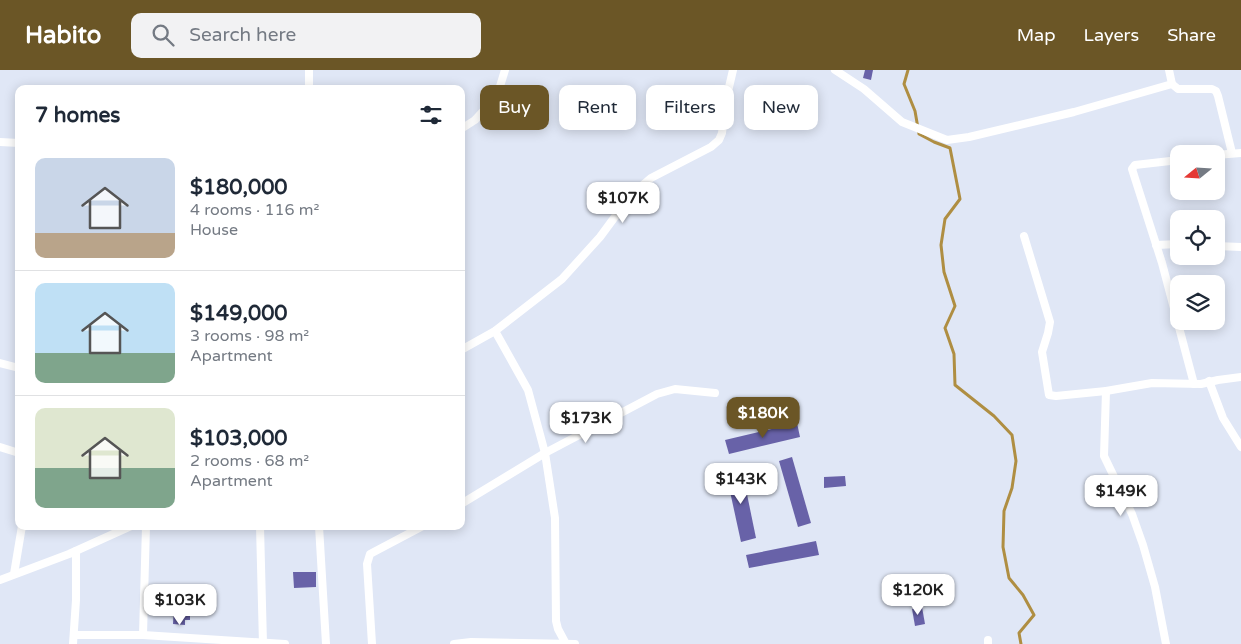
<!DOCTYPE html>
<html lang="en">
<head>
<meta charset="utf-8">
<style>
	body { margin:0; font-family:"Varela Round",sans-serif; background:#f2f2f3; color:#1f2937; height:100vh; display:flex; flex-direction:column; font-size:19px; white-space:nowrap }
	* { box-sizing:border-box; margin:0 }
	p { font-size:16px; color:#747a83 }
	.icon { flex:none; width:28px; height:28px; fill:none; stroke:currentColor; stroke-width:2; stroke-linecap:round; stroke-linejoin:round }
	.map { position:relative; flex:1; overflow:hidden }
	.panel { position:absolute; left:15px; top:15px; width:450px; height:445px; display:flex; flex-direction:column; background:#fff; border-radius:10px; box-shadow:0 2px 12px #0003 }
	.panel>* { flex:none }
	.guide { position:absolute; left:480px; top:15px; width:475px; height:45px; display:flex; gap:10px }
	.needle { width:32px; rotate:252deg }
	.tools { position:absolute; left:1170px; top:75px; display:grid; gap:10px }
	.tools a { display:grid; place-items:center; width:55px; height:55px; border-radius:10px; background:#fff; box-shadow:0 2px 12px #0003; font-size:25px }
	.price { position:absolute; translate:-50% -42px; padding:0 11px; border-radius:10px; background:#fff; color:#222; font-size:16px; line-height:32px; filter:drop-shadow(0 1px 2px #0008) }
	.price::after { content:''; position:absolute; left:50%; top:30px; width:15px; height:11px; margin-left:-8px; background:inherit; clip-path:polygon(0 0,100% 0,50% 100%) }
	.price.active { background:#6b5626; color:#fff }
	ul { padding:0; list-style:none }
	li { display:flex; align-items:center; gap:15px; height:125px; padding:0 20px }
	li+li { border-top:1px solid #e0e1e3 }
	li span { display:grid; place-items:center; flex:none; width:140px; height:100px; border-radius:10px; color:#555 }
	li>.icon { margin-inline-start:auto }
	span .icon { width:60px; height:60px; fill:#fffc; stroke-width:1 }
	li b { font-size:21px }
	h2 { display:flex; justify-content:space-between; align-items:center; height:60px; padding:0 20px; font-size:21px }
	.chip { padding:0 18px; border-radius:10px; background:#fff; box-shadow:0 2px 12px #0003; font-size:18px; line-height:45px }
	.chip.active { background:#6b5626; color:#fff }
	header { display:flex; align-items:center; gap:30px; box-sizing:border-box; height:70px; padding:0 25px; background:#6b5626; color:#fff }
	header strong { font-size:24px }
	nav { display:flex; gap:28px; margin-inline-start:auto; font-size:18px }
	.search { width:350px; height:45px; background:#f2f2f3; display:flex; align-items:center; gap:12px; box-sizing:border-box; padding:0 18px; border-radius:10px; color:#747a83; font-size:19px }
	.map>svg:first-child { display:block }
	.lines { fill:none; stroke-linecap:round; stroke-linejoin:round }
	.stream { stroke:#af8e42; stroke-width:3 }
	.building { fill:#6862a8 }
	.street { stroke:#fff; stroke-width:8 }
</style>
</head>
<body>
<header>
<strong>Habito</strong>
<div class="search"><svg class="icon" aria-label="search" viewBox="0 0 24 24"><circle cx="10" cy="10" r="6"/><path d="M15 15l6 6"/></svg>Search here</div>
<nav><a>Map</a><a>Layers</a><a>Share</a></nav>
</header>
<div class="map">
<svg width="1241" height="574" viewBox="0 0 1241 574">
	<rect width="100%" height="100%" fill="#e0e7f6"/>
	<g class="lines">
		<path class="stream" d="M908 0 904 14 915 41 919 64 934 72 950 78 960 129 945 149 941 175 944 202 955 236 945 258 954 284 955 315 994 346 1012 365 1016 391 1012 418 1004 441 1003 477 1009 508 1023 525 1034 545 1019 563 1021 574"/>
	</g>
	<g class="building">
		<path d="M865 0H873L871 10 863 8Z"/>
		<path d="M797 353 800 367 729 384 725 370Z"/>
		<path d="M792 387 811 453 798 457 779 391Z"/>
		<path d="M742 400 756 468 741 472 726 403Z"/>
		<path d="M845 406 846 416 824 418V407Z"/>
		<path d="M816 471 819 485 749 498 746 485Z"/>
		<path d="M293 502H316V517L294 518Z"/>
		<path d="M174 535H190V550H185V555L173 554Z"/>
		<path d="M922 537 925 554 915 556 912 539Z"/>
	</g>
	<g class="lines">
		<g class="street">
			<path d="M309 0V19"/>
			<path d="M835 0 864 19 902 52 947 70 969 67 1074 42 1172 14 1178 19H1212L1216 21 1218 26 1232 83"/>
			<path d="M1169 0 1172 14"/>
			<path d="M461 59 475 50 497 26 505 0"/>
			<path d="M0 72 19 73"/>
			<path d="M1216 85 1241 83"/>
			<path d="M1179 90 1135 95 1132 99 1162 193 1194 314"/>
			<path d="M1024 166 1050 252 1048 263 1042 282 1049 325 1056 326 1106 321 1152 313 1201 314 1218 310 1241 307"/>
			<path d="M1156 175 1179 174"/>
			<path d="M1216 176 1241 177"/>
			<path d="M495 261 528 320 545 383 555 448 556 551 558 559 566 574"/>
			<path d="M461 280 495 261 562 209 600 167 631 125 651 108 711 77 719 70 722 63 726 30 733 0"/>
			<path d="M0 293 19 298"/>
			<path d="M1209 311 1223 348 1241 377"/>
			<path d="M1106 321 1104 386 1132 444 1143 475 1155 517 1166 574"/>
			<path d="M0 377 19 383"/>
			<path d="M461 434 545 383 657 324 675 319 715 323"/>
			<path d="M260 456 263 574"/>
			<path d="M319 456 326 574"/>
			<path d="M14 504 22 456"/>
			<path d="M0 510 69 484 131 456"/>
			<path d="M74 565H143L285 574"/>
			<path d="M143 565 146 456"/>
			<path d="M73 574 76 530V481"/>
			<path d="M372 574 367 494 370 484 423 456"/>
			<path d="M454 574 471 572 575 574"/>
			<path d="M988 574V570"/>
		</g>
	</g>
</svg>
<div class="tools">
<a><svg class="needle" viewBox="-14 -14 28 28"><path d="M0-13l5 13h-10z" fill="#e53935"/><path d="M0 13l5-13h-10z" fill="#747a83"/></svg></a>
<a><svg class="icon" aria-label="locate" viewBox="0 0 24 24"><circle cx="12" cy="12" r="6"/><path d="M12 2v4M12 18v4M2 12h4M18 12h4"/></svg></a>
<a><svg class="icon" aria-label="layers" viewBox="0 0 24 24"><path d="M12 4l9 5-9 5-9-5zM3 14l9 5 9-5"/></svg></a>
</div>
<b class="price" style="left:623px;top:154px">$107K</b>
<b class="price active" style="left:763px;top:369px">$180K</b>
<b class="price" style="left:586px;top:374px">$173K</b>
<b class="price" style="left:741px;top:435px">$143K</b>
<b class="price" style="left:1121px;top:447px">$149K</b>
<b class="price" style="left:918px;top:546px">$120K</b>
<b class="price" style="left:180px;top:556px">$103K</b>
<div class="guide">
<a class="chip active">Buy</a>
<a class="chip">Rent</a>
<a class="chip">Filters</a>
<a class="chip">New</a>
</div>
<section class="panel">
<h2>7 homes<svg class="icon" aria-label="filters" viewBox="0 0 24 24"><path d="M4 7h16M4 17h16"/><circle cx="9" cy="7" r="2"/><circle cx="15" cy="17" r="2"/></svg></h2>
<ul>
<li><span style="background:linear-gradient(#c9d6e8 75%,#b9a48a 0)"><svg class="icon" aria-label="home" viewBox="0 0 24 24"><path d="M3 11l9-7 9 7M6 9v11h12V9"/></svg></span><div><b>$180,000</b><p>4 rooms · 116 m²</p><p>House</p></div></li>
<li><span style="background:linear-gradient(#bfe0f5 70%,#7fa58c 0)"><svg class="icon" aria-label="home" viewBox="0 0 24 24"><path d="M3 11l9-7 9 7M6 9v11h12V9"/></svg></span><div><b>$149,000</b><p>3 rooms · 98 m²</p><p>Apartment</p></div></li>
<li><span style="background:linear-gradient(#dfe7d0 60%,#7fa58c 0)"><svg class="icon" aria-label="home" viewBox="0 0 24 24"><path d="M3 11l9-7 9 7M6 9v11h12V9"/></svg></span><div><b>$103,000</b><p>2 rooms · 68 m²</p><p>Apartment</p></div></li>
</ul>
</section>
</div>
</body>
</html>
